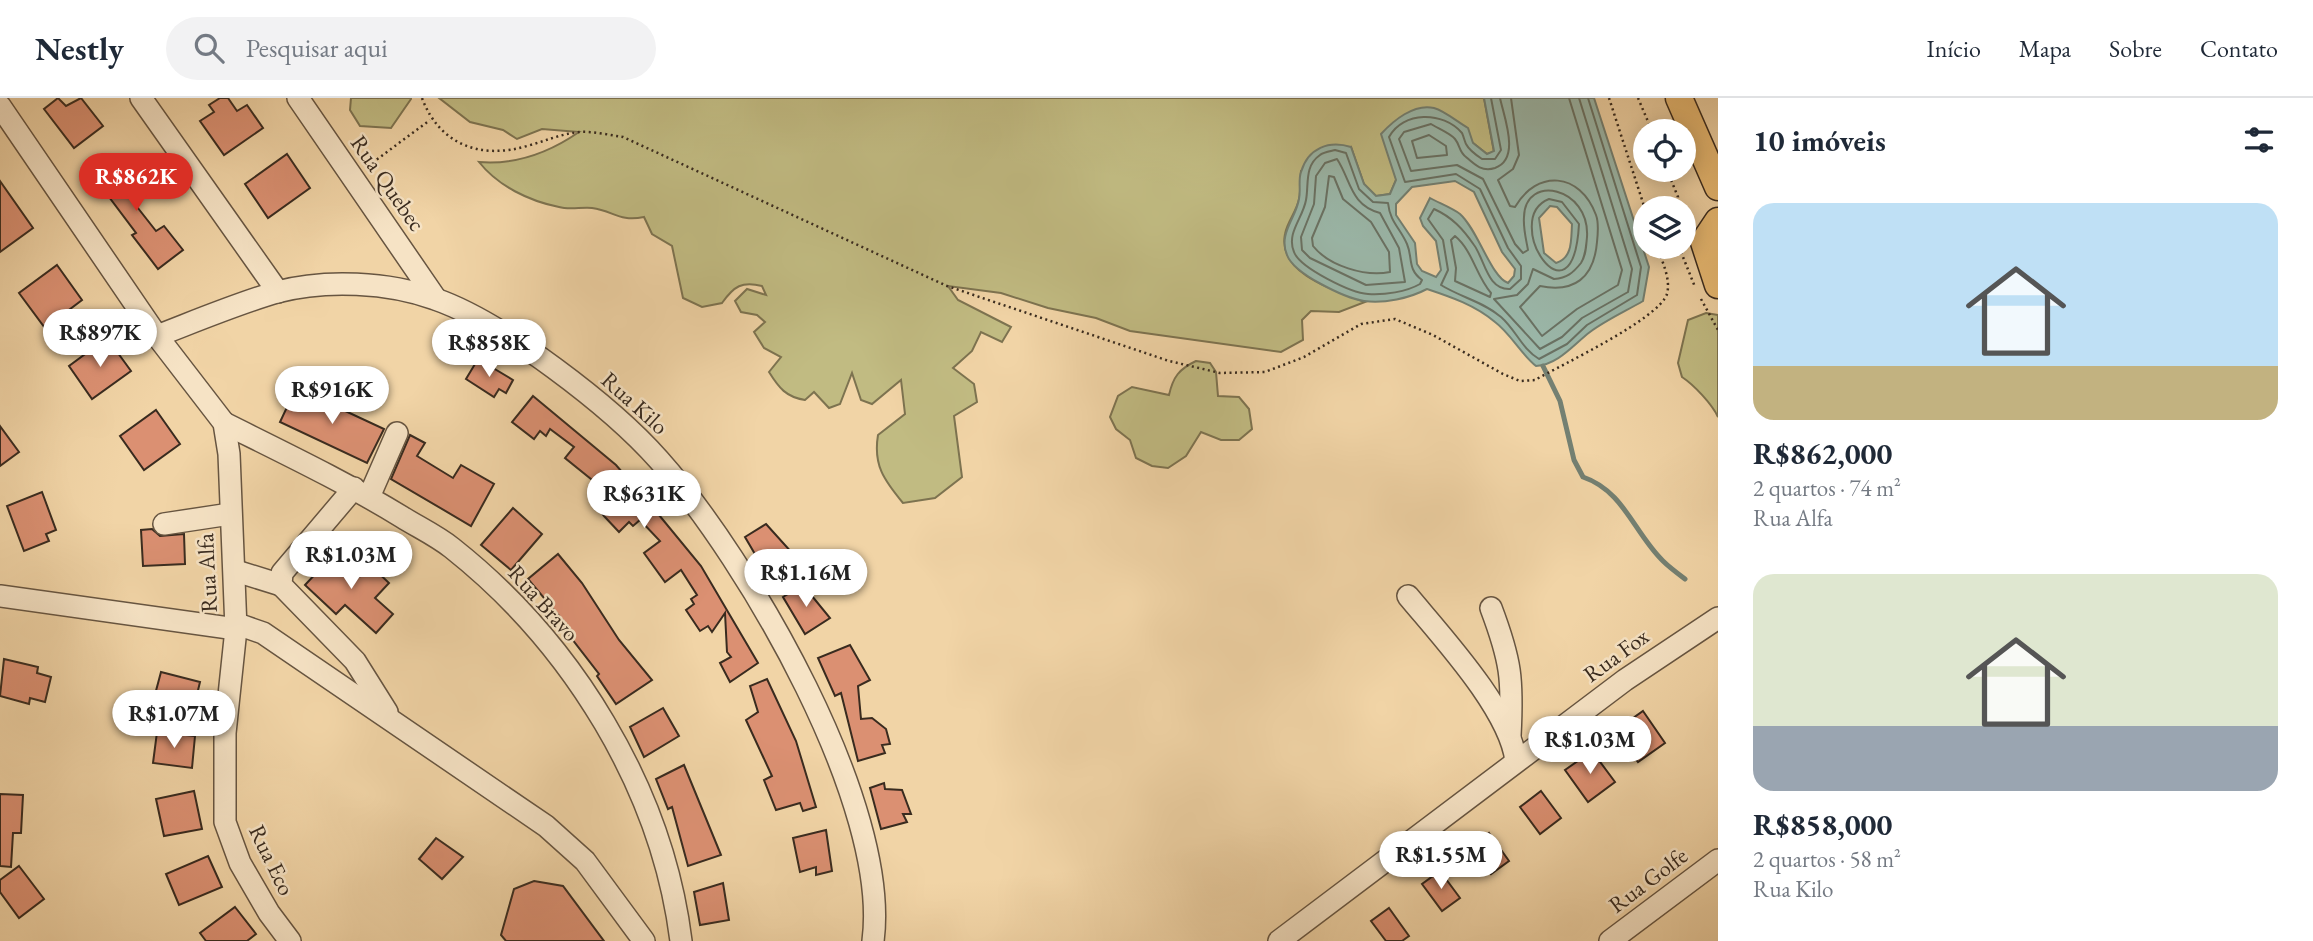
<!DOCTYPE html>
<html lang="pt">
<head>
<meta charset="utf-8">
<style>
	body { margin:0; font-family:"EB Garamond",serif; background:#f2f2f3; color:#1f2937; height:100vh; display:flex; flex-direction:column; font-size:26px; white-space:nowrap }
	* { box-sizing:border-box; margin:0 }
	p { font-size:23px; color:#747a83 }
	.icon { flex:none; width:38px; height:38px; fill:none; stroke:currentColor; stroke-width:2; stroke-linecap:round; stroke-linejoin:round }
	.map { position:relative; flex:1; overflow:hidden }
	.details { display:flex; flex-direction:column; background:#fff; width:595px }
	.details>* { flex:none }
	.buttons { position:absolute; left:1633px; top:21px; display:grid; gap:14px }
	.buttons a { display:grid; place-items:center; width:63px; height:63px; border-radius:50%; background:#fff; box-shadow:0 4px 18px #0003; font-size:35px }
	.price { position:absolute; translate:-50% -60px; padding:0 16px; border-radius:24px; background:#fff; color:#222; font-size:23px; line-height:46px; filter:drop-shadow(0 2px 4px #0008) }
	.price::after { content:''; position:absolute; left:50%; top:42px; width:21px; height:16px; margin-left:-10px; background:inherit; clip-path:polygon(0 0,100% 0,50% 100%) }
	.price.selected { background:#d93025; color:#fff }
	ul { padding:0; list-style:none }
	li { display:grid; align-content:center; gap:14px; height:371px; padding:0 35px }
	li span { display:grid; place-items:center; height:217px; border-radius:21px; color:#555 }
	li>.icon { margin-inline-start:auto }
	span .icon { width:126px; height:126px; fill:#fffc; stroke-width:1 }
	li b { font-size:30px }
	h2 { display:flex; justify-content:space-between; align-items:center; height:84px; padding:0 35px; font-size:30px }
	header { display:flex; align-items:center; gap:42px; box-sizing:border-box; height:98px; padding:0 35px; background:#fff; border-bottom:2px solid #e0e1e3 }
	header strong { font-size:33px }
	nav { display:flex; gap:38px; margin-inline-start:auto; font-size:24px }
	.search { width:490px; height:63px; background:#f2f2f3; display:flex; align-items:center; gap:18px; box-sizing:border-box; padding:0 24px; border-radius:38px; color:#747a83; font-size:26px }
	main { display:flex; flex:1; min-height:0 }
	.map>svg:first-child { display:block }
	.green { fill:#c1bb82; stroke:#7d7350; stroke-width:2 }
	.water { fill:#9bb8aa; stroke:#748072; stroke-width:2; fill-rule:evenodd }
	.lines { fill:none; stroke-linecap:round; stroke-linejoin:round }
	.shore { stroke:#6a7264; stroke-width:2 }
	.stream { stroke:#748072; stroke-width:5 }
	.building { fill:#db9072; stroke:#392b1f; stroke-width:2 }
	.minor-casing { stroke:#675541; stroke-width:24 }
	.major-casing { stroke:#392b1f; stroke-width:29 }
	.path { stroke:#392b1f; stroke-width:2.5; stroke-dasharray:2 3.5; stroke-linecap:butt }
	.minor { stroke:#f6e3c5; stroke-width:21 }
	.major { stroke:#e8ba73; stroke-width:26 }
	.labels { text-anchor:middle; stroke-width:5; stroke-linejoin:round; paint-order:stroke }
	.street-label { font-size:23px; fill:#392b1f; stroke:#f6e3c5 }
</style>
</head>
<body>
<header>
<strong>Nestly</strong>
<div class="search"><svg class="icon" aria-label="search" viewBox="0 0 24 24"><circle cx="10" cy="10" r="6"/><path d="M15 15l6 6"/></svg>Pesquisar aqui</div>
<nav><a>Início</a><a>Mapa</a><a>Sobre</a><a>Contato</a></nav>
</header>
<main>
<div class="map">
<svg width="1718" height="843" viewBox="0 0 1718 843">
	<rect width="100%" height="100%" fill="#f1d4a6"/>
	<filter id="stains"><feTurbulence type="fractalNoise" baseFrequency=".00286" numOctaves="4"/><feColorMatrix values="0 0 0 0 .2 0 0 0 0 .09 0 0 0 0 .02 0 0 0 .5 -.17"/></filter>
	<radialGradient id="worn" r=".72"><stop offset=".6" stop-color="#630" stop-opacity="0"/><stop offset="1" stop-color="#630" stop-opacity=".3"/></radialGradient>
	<g class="green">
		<path d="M351 0H411V1L391 30 360 28 350 12Z"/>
		<path d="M439 0H1484L1494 54 1487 56 1473 45 1396 82 1390 96 1376 98 1364 86 1351 49 1301 73C1300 82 1301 92 1299 101 1297 113 1287 124 1285 136 1277 176 1336 193 1365 204L1339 214 1311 213 1302 222 1303 242 1281 254 1130 233 1096 220 1048 210 1001 195 948 188 958 202 1011 229 1002 244 981 234 972 253 953 270 974 286 977 304 954 318 962 379 935 400 903 405C884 382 873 367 878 337L905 316 901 282 872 306 861 302 852 275 840 306 829 310 814 294 805 302C786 299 779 290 769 274L781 259 764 250 754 234 765 224 757 217 741 214 735 203 747 191 766 197 762 188C742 183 734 188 722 205L702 209 683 200 672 148 652 136 644 119C619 124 614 113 592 110 581 109 569 112 559 109 529 103 498 88 479 64 515 67 550 54 579 34L542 31 517 41 503 32 470 24Z"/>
		<path d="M1706 215 1718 217V319C1712 306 1694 287 1682 279L1678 265 1688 222Z"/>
		<path d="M1196 263 1210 265 1216 274 1218 298 1239 299 1249 311 1252 331 1239 342H1221L1201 334 1186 358 1168 370 1152 368 1136 360 1130 342 1116 331 1110 319 1118 298 1132 289 1169 297C1173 279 1179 271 1196 263Z"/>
	</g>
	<path class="water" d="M1484 0H1594L1649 169 1643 203C1626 213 1606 222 1590 234 1574 246 1558 267 1536 268 1520 255 1511 236 1495 224 1475 207 1451 199 1427 191 1410 200 1384 206 1364 203 1345 200 1294 176 1287 157 1278 136 1296 120 1299 101 1301 92 1298 82 1301 74 1308 50 1329 42 1351 49L1364 86 1376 98 1390 96 1396 82 1381 36C1393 23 1414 5 1434 10 1445 13 1459 25 1468 30L1473 45 1487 56 1494 53ZM1455 83 1474 94 1502 154 1515 171 1514 178 1508 185C1491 179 1478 132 1460 116 1452 110 1439 105 1430 100L1420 120 1423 128 1436 143 1441 172 1436 179 1422 173 1417 166 1415 145 1396 117V106L1412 89ZM1550 108 1557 109 1572 126C1571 141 1573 160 1556 165L1544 155 1539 120Z"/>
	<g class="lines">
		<g class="shore">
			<path d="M1491 0 1501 52 1495 61H1482C1476 57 1469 52 1466 46 1465 44 1463 37 1462 35 1443 13 1403 13 1389 39L1405 84 1456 76 1480 91 1508 150 1521 168V181L1510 191C1487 192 1485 162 1474 147 1463 131 1452 119 1434 111L1428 121 1443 142 1448 172 1441 187C1460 199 1484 204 1501 219 1516 232 1522 251 1539 261L1567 246 1587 227 1637 197 1641 169 1588 0"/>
			<path d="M1500 0C1504 19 1521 61 1495 70 1482 74 1475 67 1466 59 1459 54 1460 47 1455 41 1450 35 1437 30 1431 26L1404 34 1399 41 1411 73 1457 67 1483 81 1515 146 1523 155 1528 152C1526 141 1523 130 1524 119 1525 75 1590 89 1587 139 1586 149 1586 157 1581 165 1573 175 1567 180 1554 181L1533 171 1528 186 1517 197 1494 201 1540 251 1562 239 1582 220 1628 194 1632 171 1579 0"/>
			<path d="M1511 0 1519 57 1513 71 1498 82 1510 108 1515 109C1537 71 1580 74 1596 117 1599 125 1598 135 1597 144 1594 180 1574 195 1540 188L1520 209 1542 238 1577 211 1618 187 1622 172 1569 0"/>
			<path d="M1429 37 1446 48 1447 57 1417 60 1412 43Z"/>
			<path d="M1335 52 1346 55 1359 91 1373 104 1388 105C1390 124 1400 130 1407 146 1413 160 1407 171 1422 182L1420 186C1406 194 1385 197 1368 196 1351 195 1300 170 1294 154 1286 135 1303 120 1306 102 1309 87 1304 68 1320 57 1323 54 1331 53 1335 52Z"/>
			<path d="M1337 61C1351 82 1350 107 1380 115L1399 150 1405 184 1366 187 1310 160 1302 152 1301 139 1314 106 1316 78 1325 65Z"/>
			<path d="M1329 78 1334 79 1343 101 1371 124 1389 154 1390 174C1365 179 1329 168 1313 148L1312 140 1325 109Z"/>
			<path d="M1549 101 1562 104 1579 126C1573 235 1499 121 1549 101Z"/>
			<path d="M1455 138C1473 153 1476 178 1491 195L1490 199 1455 183 1456 170 1451 142Z"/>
		</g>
		<path class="stream" d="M1543 268 1560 303 1574 362 1583 379C1624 393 1634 435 1663 463 1669 469 1677 475 1685 481"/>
	</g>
	<g class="building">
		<path d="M58 0 66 8 81 0 103 28 74 50 44 11Z"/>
		<path d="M220 0H228L237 13 247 7 263 30 224 57 200 23 214 14 209 7Z"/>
		<path d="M287 56 310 90 268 120 245 86Z"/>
		<path d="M106 64 112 72 122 65 146 96 134 105 156 133 164 128 183 152 158 171 132 137 136 135 91 75Z"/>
		<path d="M0 83 33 130 0 154Z"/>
		<path d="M57 167 82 202 45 230 19 195Z"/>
		<path d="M107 240 131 273 92 301 69 268Z"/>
		<path d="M478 261 513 282 506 295 499 291 494 299 466 281Z"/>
		<path d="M296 290 384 331 367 365 280 324Z"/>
		<path d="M533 298 616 367 659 417 701 468 758 565 730 584 720 565 731 559 727 554 725 515 712 534 708 528 700 533 686 512 694 506 691 501 697 497 681 472 665 484 644 455 660 443 640 422 633 428 629 424 619 434 604 418 598 410 612 398 565 360 574 349 550 331 546 338 540 333 534 341 512 324Z"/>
		<path d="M156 312 180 346 144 372 120 338Z"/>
		<path d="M0 328 19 354 0 368Z"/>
		<path d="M410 337 425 345 417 358 453 380 461 367 494 386 471 428 391 381Z"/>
		<path d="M42 394 56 432 46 436 49 443 24 453 7 408Z"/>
		<path d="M513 410 542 436 511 472 481 447Z"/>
		<path d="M766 426 794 457 766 475 745 439Z"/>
		<path d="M152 431 160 438 184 436 185 466 143 468 141 432Z"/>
		<path d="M335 455 360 478 370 467 389 485 375 500 393 516 376 535 345 507 336 516 305 487Z"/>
		<path d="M558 456 582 485 619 542 652 582 616 606 597 578 599 576 562 528 565 525 528 481Z"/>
		<path d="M803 487 830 520 805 536 783 499Z"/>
		<path d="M850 547 870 582 858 588 861 621 872 620 886 631 890 646 882 647 885 655 858 663 841 595 835 598 818 560Z"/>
		<path d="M4 561 38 569 37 575 51 579 45 604 30 600 29 606 0 598Z"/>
		<path d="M161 574 200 584 193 613 153 604Z"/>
		<path d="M767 581 796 643 816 709 803 713 800 705 776 712 764 682 772 678 746 622 758 614 750 588Z"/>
		<path d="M663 610 679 638 644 659 630 629Z"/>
		<path d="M1643 613 1665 645 1638 664 1615 633Z"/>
		<path d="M157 634 195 638 192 670 153 665Z"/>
		<path d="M1592 653 1615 684 1588 704 1565 672Z"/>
		<path d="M684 667 721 757 688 768 672 709 668 711 656 681Z"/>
		<path d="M884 685 885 691 902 692 911 716H903L907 724 881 731 870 690Z"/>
		<path d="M194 693 202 731 164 738 156 701Z"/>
		<path d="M1541 693 1561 720 1540 736 1520 709Z"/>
		<path d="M0 696 23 697 21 735H13L11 769 0 768Z"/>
		<path d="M826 732 832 773 816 777V769L800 774 793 740Z"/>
		<path d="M1489 735 1509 763 1491 776 1471 748Z"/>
		<path d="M436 740 463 759 442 781 419 761Z"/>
		<path d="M208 758 222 789 179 807 166 776Z"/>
		<path d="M19 768 44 801 19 820 0 794V782Z"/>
		<path d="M1440 773 1460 800 1442 813 1422 786Z"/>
		<path d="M534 783 563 788 604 843H506L501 837 514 791Z"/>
		<path d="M723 785 729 822 700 827 694 794Z"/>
		<path d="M235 809 256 836 247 843H206L200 835Z"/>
		<path d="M1389 810 1409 838 1402 843H1386L1371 823Z"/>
	</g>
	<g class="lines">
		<defs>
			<g id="minor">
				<path d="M141 0 278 194"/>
				<path d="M298 0 436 201"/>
				<path d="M0 8 157 238 224 325 229 356 236 531 225 635V724L240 765 269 815 290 843"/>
				<path d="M157 238C196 223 236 206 277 194 325 181 389 184 435 201 502 224 612 309 659 362 748 462 891 707 873 843"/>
				<path d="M224 325C284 355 345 384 402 419 418 429 437 438 452 450 572 545 662 690 681 843"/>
				<path d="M354 390 282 475 281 487 355 563 387 614"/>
				<path d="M369 399 397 335"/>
				<path d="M164 426 230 416"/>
				<path d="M236 473 281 487"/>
				<path d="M0 498 236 531 243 528 263 535 546 728 585 763 644 843"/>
				<path d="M1408 498C1442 539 1510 612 1516 663"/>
				<path d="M1491 510C1511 563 1513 581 1510 638"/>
				<path d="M1279 843 1625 582 1718 520"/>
				<path d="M1610 843 1718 762"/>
			</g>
			<g id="major">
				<path d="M1679 0 1718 89"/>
				<path d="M1718 123 1704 144 1718 187"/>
			</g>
		</defs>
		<use href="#minor" class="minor-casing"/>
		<use href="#major" class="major-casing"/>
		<g class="path">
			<path d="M422 0C439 46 480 62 527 48 545 43 561 36 579 34 593 33 609 37 623 39L947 188 1169 263 1220 275 1265 274 1304 259 1361 226 1395 221 1433 237 1503 276 1520 283 1535 282C1561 267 1659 221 1667 196 1671 181 1662 163 1657 149"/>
			<path d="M1609 0 1645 111"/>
			<path d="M1638 0 1652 33"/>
			<path d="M368 68 430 22"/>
			<path d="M1667 72 1678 99 1676 110"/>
			<path d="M1679 149 1695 189"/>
			<path d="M1701 201 1718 232"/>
		</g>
		<use href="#minor" class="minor"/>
		<use href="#major" class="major"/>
	</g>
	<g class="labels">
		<g class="street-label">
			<text transform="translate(388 85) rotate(55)" y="8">Rua Quebec</text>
			<text transform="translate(635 305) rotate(42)" y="8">Rua Kilo</text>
			<text transform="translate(207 475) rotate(-93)" y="8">Rua Alfa</text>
			<text transform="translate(544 505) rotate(48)" y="8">Rua Bravo</text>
			<text transform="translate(1616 557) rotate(-36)" y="8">Rua Fox</text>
			<text transform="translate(272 762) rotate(64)" y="8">Rua Eco</text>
			<text transform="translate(1648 782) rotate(-37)" y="8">Rua Golfe</text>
		</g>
	</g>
	<rect width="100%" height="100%" filter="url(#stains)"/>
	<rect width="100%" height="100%" fill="url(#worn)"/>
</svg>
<div class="buttons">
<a><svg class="icon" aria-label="locate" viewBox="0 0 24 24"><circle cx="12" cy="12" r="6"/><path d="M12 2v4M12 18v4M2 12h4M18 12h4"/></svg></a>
<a><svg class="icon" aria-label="layers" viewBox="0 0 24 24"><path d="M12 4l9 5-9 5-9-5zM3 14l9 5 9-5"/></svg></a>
</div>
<b class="price selected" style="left:136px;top:115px">R$862K</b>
<b class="price" style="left:100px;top:271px">R$897K</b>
<b class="price" style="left:489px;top:281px">R$858K</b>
<b class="price" style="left:332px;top:328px">R$916K</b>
<b class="price" style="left:644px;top:432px">R$631K</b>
<b class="price" style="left:351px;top:493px">R$1.03M</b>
<b class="price" style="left:806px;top:511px">R$1.16M</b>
<b class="price" style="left:174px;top:652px">R$1.07M</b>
<b class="price" style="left:1590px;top:678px">R$1.03M</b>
<b class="price" style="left:1441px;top:793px">R$1.55M</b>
</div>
<section class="details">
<h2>10 imóveis<svg class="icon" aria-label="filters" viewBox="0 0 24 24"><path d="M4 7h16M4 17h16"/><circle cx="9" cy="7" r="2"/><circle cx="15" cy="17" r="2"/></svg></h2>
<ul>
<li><span style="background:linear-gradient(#bfe0f5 75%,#c2b280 0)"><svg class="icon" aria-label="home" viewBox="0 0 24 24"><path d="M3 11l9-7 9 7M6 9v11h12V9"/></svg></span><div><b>R$862,000</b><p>2 quartos · 74 m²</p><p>Rua Alfa</p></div></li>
<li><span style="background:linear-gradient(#dfe7d0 70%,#9aa5b1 0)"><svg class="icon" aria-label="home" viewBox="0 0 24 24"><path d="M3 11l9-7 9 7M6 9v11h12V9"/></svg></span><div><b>R$858,000</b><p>2 quartos · 58 m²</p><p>Rua Kilo</p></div></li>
</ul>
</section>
</main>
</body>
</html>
